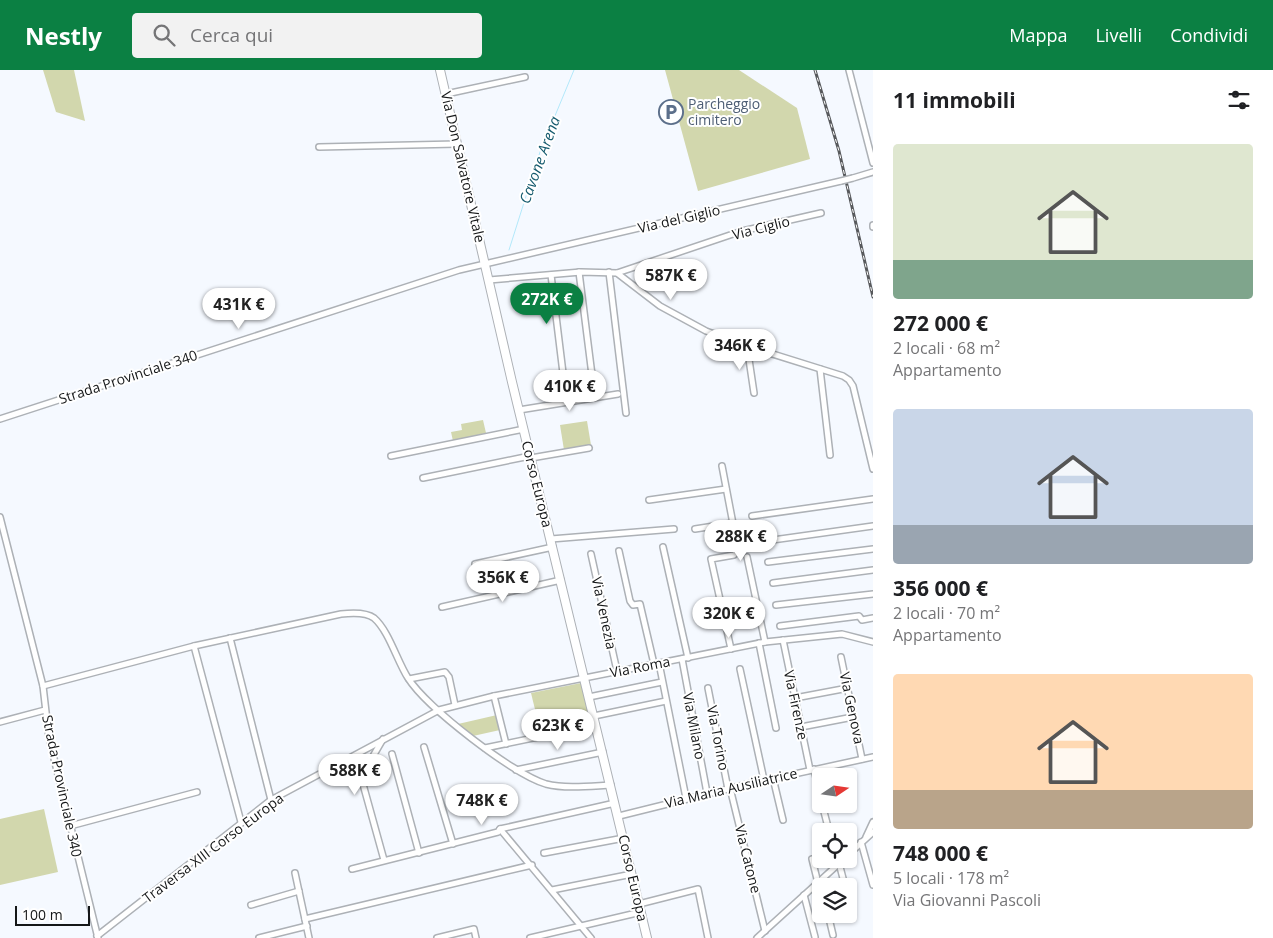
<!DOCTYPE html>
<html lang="it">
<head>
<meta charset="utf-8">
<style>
	body { margin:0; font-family:"Open Sans",sans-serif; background:#f2f2f2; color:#202124; height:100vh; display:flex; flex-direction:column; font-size:19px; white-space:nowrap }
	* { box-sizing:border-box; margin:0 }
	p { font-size:16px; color:#757577 }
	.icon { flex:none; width:28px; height:28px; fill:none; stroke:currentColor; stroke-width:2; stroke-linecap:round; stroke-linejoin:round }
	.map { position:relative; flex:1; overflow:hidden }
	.side { display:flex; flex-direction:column; background:#fff; width:400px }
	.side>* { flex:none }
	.needle { width:32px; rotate:77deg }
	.controls { position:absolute; left:812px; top:698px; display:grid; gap:10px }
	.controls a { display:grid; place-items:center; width:45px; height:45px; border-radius:5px; background:#fff; box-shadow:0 1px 4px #0004; font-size:25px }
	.scale { position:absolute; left:15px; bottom:12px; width:75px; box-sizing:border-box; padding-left:5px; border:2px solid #151718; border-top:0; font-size:14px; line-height:18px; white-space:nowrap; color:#151718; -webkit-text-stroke:4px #fff; paint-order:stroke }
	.price { position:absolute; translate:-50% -42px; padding:0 11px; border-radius:18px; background:#fff; color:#222; font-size:16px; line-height:32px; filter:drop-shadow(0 1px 2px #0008) }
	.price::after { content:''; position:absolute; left:50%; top:30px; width:15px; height:11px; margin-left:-8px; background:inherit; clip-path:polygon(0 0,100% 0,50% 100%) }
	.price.on { background:#0b8043; color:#fff }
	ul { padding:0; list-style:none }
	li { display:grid; align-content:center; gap:10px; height:265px; padding:0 20px }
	li span { display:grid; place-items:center; height:155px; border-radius:5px; color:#555 }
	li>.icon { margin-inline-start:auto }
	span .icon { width:90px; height:90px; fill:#fffc; stroke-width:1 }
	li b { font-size:21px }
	h2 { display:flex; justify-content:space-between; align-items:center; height:60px; padding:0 20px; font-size:21px }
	header { display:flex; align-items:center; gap:30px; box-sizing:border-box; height:70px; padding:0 25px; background:#0b8043; color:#fff }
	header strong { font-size:24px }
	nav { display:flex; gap:28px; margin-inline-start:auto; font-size:18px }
	.search { width:350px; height:45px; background:#f2f2f2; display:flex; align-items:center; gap:12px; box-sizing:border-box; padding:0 18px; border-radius:5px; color:#757577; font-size:19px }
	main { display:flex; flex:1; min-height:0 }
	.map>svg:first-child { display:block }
	.green { fill:#d2d7ad }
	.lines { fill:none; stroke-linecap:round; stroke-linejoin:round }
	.stream { stroke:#b2e8fa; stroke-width:1 }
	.street-casing { stroke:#adb1b6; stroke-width:8 }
	.secondary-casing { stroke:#adb1b6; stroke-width:10 }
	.street { stroke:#fff; stroke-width:5 }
	.secondary { stroke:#fff; stroke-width:8 }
	.rail-casing { stroke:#57595c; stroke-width:3 }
	.rail { stroke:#fff; stroke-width:1; stroke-dasharray:4; stroke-linecap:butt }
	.street-bridge-casing { stroke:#adb1b6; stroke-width:8; stroke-linecap:butt }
	.street-bridge { stroke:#fff; stroke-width:5 }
	.labels { text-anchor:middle; stroke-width:4; stroke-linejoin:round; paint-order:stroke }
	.service-label { font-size:14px; fill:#4e5e75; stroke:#fff; text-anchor:start }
	.street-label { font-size:14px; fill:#151718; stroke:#fff }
	.water-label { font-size:15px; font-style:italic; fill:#165b6e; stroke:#fff }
</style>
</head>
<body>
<header>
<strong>Nestly</strong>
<div class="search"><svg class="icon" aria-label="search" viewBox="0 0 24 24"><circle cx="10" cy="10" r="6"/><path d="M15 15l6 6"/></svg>Cerca qui</div>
<nav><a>Mappa</a><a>Livelli</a><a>Condividi</a></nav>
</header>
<main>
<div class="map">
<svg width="873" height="868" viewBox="0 0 873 868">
	<rect width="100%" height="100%" fill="#f5f9ff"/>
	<g class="green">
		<path d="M43 0H74L85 51 56 42Z"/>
		<path d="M665 0H739L797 38 810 89 698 121Z"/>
		<path d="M483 350 486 363 453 371 451 362 462 360 461 354Z"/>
		<path d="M587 351 591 375 564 380 560 355Z"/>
		<path d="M581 613 591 654 541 664 531 623Z"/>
		<path d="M497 645 500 660 473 666 458 654Z"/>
		<path d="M44 739 58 802 0 815V749Z"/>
	</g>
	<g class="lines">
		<path class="stream" d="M509 180 540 82 574 0"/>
		<defs>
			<g id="street">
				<path d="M849 0 873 93"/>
				<path d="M446 24 525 7"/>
				<path d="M319 77 457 74"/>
				<path d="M853 108 873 102"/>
				<path d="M873 155V157"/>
				<path d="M579 202 592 305"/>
				<path d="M609 202 626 343"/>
				<path d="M617 203 742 161 821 143"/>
				<path d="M551 205 563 303"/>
				<path d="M489 210 581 202 617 203 660 236 706 261 747 276 843 306 849 310 853 316 873 399"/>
				<path d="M747 276 754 323"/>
				<path d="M820 299 830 385"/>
				<path d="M519 340 618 324"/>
				<path d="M0 349 459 200 841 111"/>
				<path d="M391 386 524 359"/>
				<path d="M531 388 589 378"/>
				<path d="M722 396 738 480 734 485 711 489 731 579"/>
				<path d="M423 408 530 386"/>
				<path d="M649 430 726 419"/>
				<path d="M752 446 873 429"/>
				<path d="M0 447 43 616 49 668 98 868"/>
				<path d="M695 459 733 453"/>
				<path d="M551 469 674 459"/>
				<path d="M758 472 873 456"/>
				<path d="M663 477 688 588"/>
				<path d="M619 481 630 531 633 535 640 534 654 594"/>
				<path d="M591 484 617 601"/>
				<path d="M747 487 765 572"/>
				<path d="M768 492 873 479"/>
				<path d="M475 494 553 477"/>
				<path d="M773 513 873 500"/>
				<path d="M776 535 873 524"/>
				<path d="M442 537 561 510"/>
				<path d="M780 556 859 546 862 550 873 548"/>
				<path d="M230 568 271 730"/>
				<path d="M783 570 810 700"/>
				<path d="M759 573 776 658"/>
				<path d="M194 576 241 752"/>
				<path d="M841 587 862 689"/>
				<path d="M682 589 707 723"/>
				<path d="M659 593 686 728"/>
				<path d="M740 599 764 710"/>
				<path d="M409 609 445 602 449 607 455 635"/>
				<path d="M43 616 194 576 341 544C350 543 366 542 374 548 389 561 397 591 408 608 427 638 513 704 546 714 566 719 591 716 611 715"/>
				<path d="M708 618 728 719"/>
				<path d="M494 626 506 674"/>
				<path d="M589 627 662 612"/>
				<path d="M795 628 848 618"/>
				<path d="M594 646 666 631"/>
				<path d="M0 652 45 640"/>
				<path d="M801 657 853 647"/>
				<path d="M383 669 361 707 384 790"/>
				<path d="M424 677 453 774"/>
				<path d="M485 678 596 655"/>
				<path d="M392 684 419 783"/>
				<path d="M814 699 821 729"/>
				<path d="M516 700 603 682"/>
				<path d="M773 708 783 750"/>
				<path d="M730 718 765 861"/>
				<path d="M822 734 829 761"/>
				<path d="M619 746 748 714 873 687"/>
				<path d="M70 756 197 722"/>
				<path d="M500 759 591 868"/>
				<path d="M866 767 873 752"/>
				<path d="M861 772 873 815"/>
				<path d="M544 783 624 768"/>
				<path d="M849 784 873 762"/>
				<path d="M812 789 818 813"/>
				<path d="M839 793 845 816"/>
				<path d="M352 799 498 762 500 759 615 733"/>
				<path d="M295 803 309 868"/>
				<path d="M819 812 821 820"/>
				<path d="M552 820 632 804"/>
				<path d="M804 825 815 867"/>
				<path d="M849 829 853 844"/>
				<path d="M639 834 698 819 708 868"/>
				<path d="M251 835 299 821"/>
				<path d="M828 844 833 865"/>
				<path d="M305 849 532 795"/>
				<path d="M97 866 271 730 439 640 494 626 765 572 842 564 873 572"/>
				<path d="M259 868 307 856"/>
				<path d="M437 868 474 859 476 868"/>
				<path d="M530 868 641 842"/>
				<path d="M757 868 844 789"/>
			</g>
			<path id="secondary" d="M440 0 512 312 647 868"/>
		</defs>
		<use href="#street" class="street-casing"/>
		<use href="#secondary" class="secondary-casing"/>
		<use href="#street" class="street"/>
		<use href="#secondary" class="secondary"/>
		<defs>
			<path id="rail" d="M815 0 839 81 873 227"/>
		</defs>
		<use href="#rail" class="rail-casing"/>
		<use href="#rail" class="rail"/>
		<defs>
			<path id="street-bridge" d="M841 111 853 108"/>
		</defs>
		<use href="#street-bridge" class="street-bridge-casing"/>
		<use href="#street-bridge" class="street-bridge"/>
	</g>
	<defs>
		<symbol id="parking-ring" viewBox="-11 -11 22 22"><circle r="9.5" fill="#fff" stroke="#5c6f8a" stroke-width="1.5"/><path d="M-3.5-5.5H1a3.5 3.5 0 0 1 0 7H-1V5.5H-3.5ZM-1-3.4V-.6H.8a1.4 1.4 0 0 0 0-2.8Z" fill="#5c6f8a"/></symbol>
	</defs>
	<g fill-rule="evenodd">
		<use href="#parking-ring" x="657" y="28" width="28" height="28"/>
	</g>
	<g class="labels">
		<g class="service-label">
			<text x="688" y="39">Parcheggio<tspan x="688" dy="16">cimitero</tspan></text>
		</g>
		<g class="street-label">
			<text transform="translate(463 97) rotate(77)" y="5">Via Don Salvatore Vitale</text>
			<text transform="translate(679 149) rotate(-13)" y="5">Via del Giglio</text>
			<text transform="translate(761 158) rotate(-14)" y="5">Via Ciglio</text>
			<text transform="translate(128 307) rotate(-18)" y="5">Strada Provinciale 340</text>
			<text transform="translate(537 414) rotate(76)" y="5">Corso Europa</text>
			<text transform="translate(604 543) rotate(78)" y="5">Via Venezia</text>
			<text transform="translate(640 597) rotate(-11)" y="5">Via Roma</text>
			<text transform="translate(796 635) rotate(78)" y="5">Via Firenze</text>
			<text transform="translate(852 638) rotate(78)" y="5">Via Genova</text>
			<text transform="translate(694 656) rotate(79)" y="5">Via Milano</text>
			<text transform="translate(718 668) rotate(79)" y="5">Via Torino</text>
			<text transform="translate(62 716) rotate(78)" y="5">Strada Provinciale 340</text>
			<text transform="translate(731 718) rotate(-13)" y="5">Via Maria Ausiliatrice</text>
			<text transform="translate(213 778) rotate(-37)" y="5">Traversa XIII Corso Europa</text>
			<text transform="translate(748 789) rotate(76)" y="5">Via Catone</text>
			<text transform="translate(633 808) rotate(77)" y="5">Corso Europa</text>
		</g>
		<g class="water-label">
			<text transform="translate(540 90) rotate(-70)" y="5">Cavone Arena</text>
		</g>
	</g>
</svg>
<div class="controls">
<a><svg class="needle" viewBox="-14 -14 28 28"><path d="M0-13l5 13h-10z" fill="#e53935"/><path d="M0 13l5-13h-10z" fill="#757577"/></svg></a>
<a><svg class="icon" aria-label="locate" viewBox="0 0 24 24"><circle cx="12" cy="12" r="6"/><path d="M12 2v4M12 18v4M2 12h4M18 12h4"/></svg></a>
<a><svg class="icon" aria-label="layers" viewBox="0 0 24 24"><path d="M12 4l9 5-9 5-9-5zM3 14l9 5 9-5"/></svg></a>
</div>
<div class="scale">100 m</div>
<b class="price" style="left:671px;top:231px">587K €</b>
<b class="price on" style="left:547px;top:255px">272K €</b>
<b class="price" style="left:239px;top:260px">431K €</b>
<b class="price" style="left:740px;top:301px">346K €</b>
<b class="price" style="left:570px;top:342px">410K €</b>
<b class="price" style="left:741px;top:492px">288K €</b>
<b class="price" style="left:503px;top:533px">356K €</b>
<b class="price" style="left:729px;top:569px">320K €</b>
<b class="price" style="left:558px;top:681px">623K €</b>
<b class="price" style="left:355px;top:726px">588K €</b>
<b class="price" style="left:482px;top:756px">748K €</b>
</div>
<section class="side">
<h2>11 immobili<svg class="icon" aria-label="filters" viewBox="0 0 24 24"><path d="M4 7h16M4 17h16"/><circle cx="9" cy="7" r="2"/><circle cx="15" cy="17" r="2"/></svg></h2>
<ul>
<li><span style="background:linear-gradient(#dfe7d0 75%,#7fa58c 0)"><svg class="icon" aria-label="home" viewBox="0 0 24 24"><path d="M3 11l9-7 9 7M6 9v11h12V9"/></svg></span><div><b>272 000 €</b><p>2 locali · 68 m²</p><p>Appartamento</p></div></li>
<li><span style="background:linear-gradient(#c9d6e8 75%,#9aa5b1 0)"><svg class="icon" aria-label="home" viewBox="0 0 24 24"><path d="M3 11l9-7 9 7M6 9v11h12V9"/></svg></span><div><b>356 000 €</b><p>2 locali · 70 m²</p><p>Appartamento</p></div></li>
<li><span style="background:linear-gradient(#ffd9b3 75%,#b9a48a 0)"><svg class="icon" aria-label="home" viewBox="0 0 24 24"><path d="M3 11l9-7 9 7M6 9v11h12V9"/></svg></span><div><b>748 000 €</b><p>5 locali · 178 m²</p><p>Via Giovanni Pascoli</p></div></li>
</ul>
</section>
</main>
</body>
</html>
